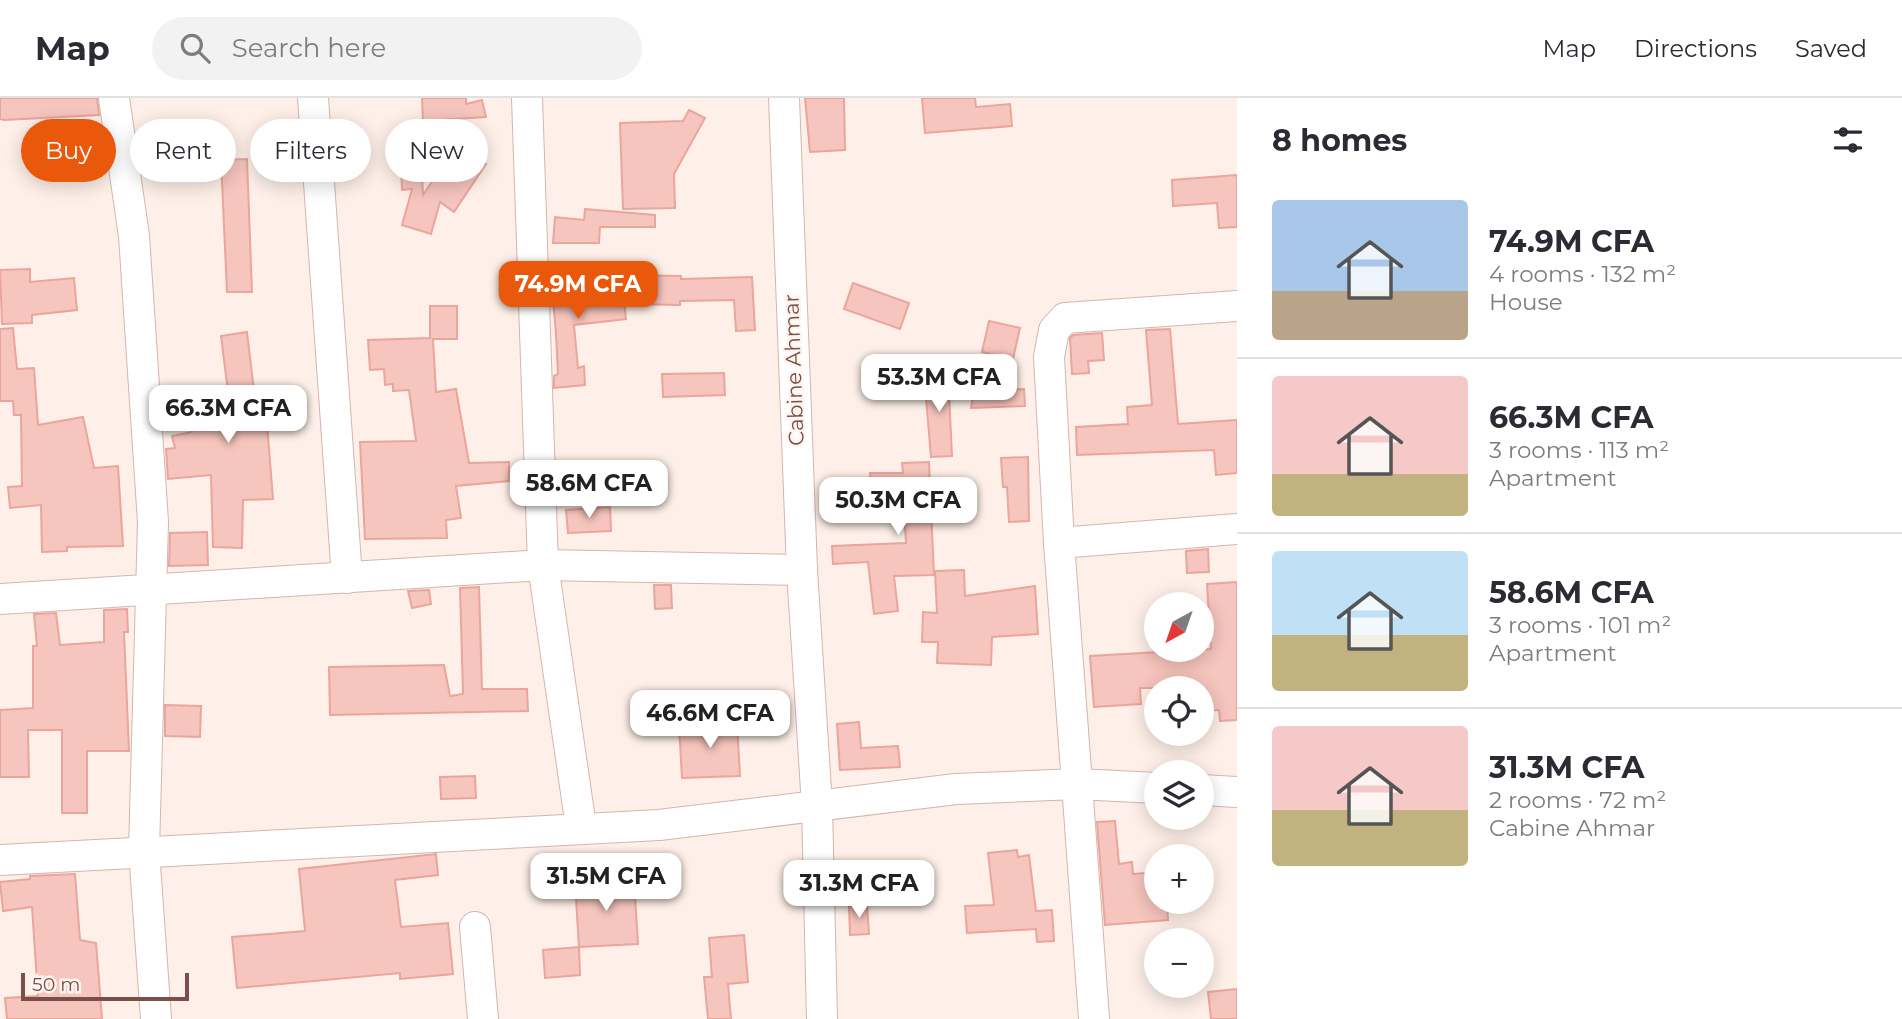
<!DOCTYPE html>
<html lang="en">
<head>
<meta charset="utf-8">
<style>
	body { margin:0; font-family:Montserrat,sans-serif; background:#f2f2f3; color:#2b2b33; height:100vh; display:flex; flex-direction:column; font-size:26px; white-space:nowrap }
	* { box-sizing:border-box; margin:0 }
	p { font-size:23px; color:#7c7c81 }
	.icon { flex:none; width:38px; height:38px; fill:none; stroke:currentColor; stroke-width:2; stroke-linecap:round; stroke-linejoin:round }
	.map { position:relative; flex:1; overflow:hidden }
	.sheet { display:flex; flex-direction:column; background:#fff; width:665px }
	.sheet>* { flex:none }
	.guide { position:absolute; left:21px; top:21px; width:665px; height:63px; display:flex; gap:14px }
	.needle { width:46px; rotate:220deg }
	.fabs { position:absolute; left:1144px; top:494px; display:grid; gap:14px }
	.fabs a { display:grid; place-items:center; width:70px; height:70px; border-radius:50%; background:#fff; box-shadow:0 4px 18px #0003; font-size:35px }
	.scale { position:absolute; left:21px; bottom:18px; width:168px; box-sizing:border-box; padding-left:7px; border:4px solid #7b4e49; border-top:0; font-size:19px; line-height:24px; white-space:nowrap; color:#7b4e49; -webkit-text-stroke:5px #fff5f0; paint-order:stroke }
	.price { position:absolute; translate:-50% -60px; padding:0 16px; border-radius:14px; background:#fff; color:#222; font-size:23px; line-height:46px; filter:drop-shadow(0 2px 4px #0008) }
	.price::after { content:''; position:absolute; left:50%; top:42px; width:21px; height:16px; margin-left:-10px; background:inherit; clip-path:polygon(0 0,100% 0,50% 100%) }
	.price.selected { background:#ea580c; color:#fff }
	ul { padding:0; list-style:none }
	li { display:flex; align-items:center; gap:21px; height:175px; padding:0 35px }
	li+li { border-top:2px solid #e1e1e2 }
	li span { display:grid; place-items:center; flex:none; width:196px; height:140px; border-radius:7px; color:#555 }
	li>.icon { margin-inline-start:auto }
	span .icon { width:84px; height:84px; fill:#fffc; stroke-width:1 }
	li b { font-size:30px }
	h2 { display:flex; justify-content:space-between; align-items:center; height:84px; padding:0 35px; font-size:30px }
	.chip { padding:0 24px; border-radius:32px; background:#fff; box-shadow:0 4px 18px #0003; font-size:24px; line-height:63px }
	.chip.selected { background:#ea580c; color:#fff }
	header { display:flex; align-items:center; gap:42px; box-sizing:border-box; height:98px; padding:0 35px; background:#fff; border-bottom:2px solid #e1e1e2 }
	header strong { font-size:33px }
	nav { display:flex; gap:38px; margin-inline-start:auto; font-size:24px }
	.search { width:490px; height:63px; background:#f2f2f3; display:flex; align-items:center; gap:18px; box-sizing:border-box; padding:0 24px; border-radius:38px; color:#7c7c81; font-size:26px }
	main { display:flex; flex:1; min-height:0 }
	.map>svg:first-child { display:block }
	.building { fill:#f6c5bd; stroke:#eaa59c; stroke-width:2 }
	.lines { fill:none; stroke-linecap:round; stroke-linejoin:round }
	.minor-casing { stroke:#d4b5af; stroke-width:32 }
	.minor { stroke:#fff; stroke-width:30 }
	.labels { text-anchor:middle; stroke-width:5; stroke-linejoin:round; paint-order:stroke }
	.street-label { font-size:21px; fill:#7b4e49; stroke:#fff5f0 }
</style>
</head>
<body>
<header>
<strong>Map</strong>
<div class="search"><svg class="icon" aria-label="search" viewBox="0 0 24 24"><circle cx="10" cy="10" r="6"/><path d="M15 15l6 6"/></svg>Search here</div>
<nav><a>Map</a><a>Directions</a><a>Saved</a></nav>
</header>
<main>
<div class="map">
<svg width="1237" height="921" viewBox="0 0 1237 921">
	<rect width="100%" height="100%" fill="#fef0e8"/>
	<g class="building">
		<path d="M0 0H97L99 17 4 22 0 21Z"/>
		<path d="M422 0H466V6L482 2 486 19 423 23Z"/>
		<path d="M805 0H844L845 52 810 54Z"/>
		<path d="M922 0H975L976 9 1010 6 1012 28 925 35Z"/>
		<path d="M689 12 705 20 674 76 675 110 623 111 620 25 683 23Z"/>
		<path d="M420 33 423 97 457 46 486 66 454 114 440 104 431 136 402 127 412 91 402 92 400 34Z"/>
		<path d="M247 61 252 194H227L221 62Z"/>
		<path d="M1237 77V129L1219 130 1217 105 1173 108 1172 82Z"/>
		<path d="M585 111 655 117V129H600L599 145H553L555 119 584 122Z"/>
		<path d="M30 171V184L74 180 77 212 32 217V225L2 226 0 172Z"/>
		<path d="M587 173 590 197 623 194 626 221 574 227 578 270 584 268 585 287 554 290V278L558 276 556 236 551 178Z"/>
		<path d="M629 177 681 178V181L752 179 755 232 736 233 734 202 680 203V207L628 206Z"/>
		<path d="M853 185 909 205 900 231 844 211Z"/>
		<path d="M430 208H457V241H433L436 294 456 291 469 365 509 364V383L456 388 461 420 446 422 447 440 365 441 360 344 416 343 409 292 393 293V286L385 287 384 271 370 272 368 242 430 240Z"/>
		<path d="M989 223 1020 230 1013 261 982 254Z"/>
		<path d="M13 230 17 271 34 270 38 327 83 319 94 370 118 368 123 448 67 449V453L42 454 41 407 10 410 8 389 22 388 21 317H14L13 303H0V231Z"/>
		<path d="M1170 231 1178 326 1237 322V375L1216 377 1214 352 1077 357 1076 329 1128 326 1127 309 1152 307 1146 232Z"/>
		<path d="M247 234 255 301H265L273 401 243 402 242 450 213 449 211 377 168 381 166 351 175 350 172 338 192 334 187 302 228 294 221 238Z"/>
		<path d="M1102 235 1104 262 1088 263 1089 275 1072 276 1070 240 1073 237Z"/>
		<path d="M724 275 725 297 663 299 662 276Z"/>
		<path d="M948 275 952 358 931 359 924 276Z"/>
		<path d="M1024 291 1025 308 971 310 974 293Z"/>
		<path d="M1028 359 1029 423 1009 424 1007 389H1003L1001 360Z"/>
		<path d="M929 364 934 477 894 478 898 513 874 516 868 464 833 466 832 448 906 445 903 396H871L870 375H903L902 365Z"/>
		<path d="M610 409 611 433 568 435 566 412Z"/>
		<path d="M207 434 208 467 169 468 170 435Z"/>
		<path d="M1208 451 1209 474 1187 475 1186 453Z"/>
		<path d="M964 472 965 498 1035 488 1038 536 992 539 991 567 937 565 938 544H922L923 514 937 515 935 473Z"/>
		<path d="M1237 484V622L1220 623 1219 612 1202 613V590H1140L1141 606 1094 609 1090 558 1211 551 1207 486Z"/>
		<path d="M654 487H671L672 510 655 511Z"/>
		<path d="M479 489 482 591H527L528 613 330 617 329 569 444 567 450 598 463 596 460 490Z"/>
		<path d="M429 492 431 506 412 510 408 493Z"/>
		<path d="M127 511 128 534H124L129 653H87V715H62V632H28L29 679H0V612L33 610V548H37L34 516 56 515 60 547 104 544V512Z"/>
		<path d="M165 607 201 608 200 639 165 638Z"/>
		<path d="M737 624 740 678 682 680 679 628Z"/>
		<path d="M859 624 861 650 898 648 900 669 840 672 837 626Z"/>
		<path d="M475 678 476 700 441 701 440 679Z"/>
		<path d="M1115 723 1119 766 1132 764 1133 776 1157 774V803H1167L1168 822 1105 827 1097 724Z"/>
		<path d="M1017 752 1018 759 1029 757 1036 813 1052 812 1054 843 1037 844 1036 831 967 835 965 808 994 807 988 755Z"/>
		<path d="M436 756 438 777 395 782 401 829 448 825 453 876 400 881V875L237 890 232 839 305 833 299 771Z"/>
		<path d="M75 776 80 842 96 845 102 921H7L5 900 38 898 32 809 3 813 0 784 30 781V778Z"/>
		<path d="M634 782 638 846 579 849 575 785Z"/>
		<path d="M867 807 869 836 850 837 849 808Z"/>
		<path d="M744 837 748 884 728 886 731 921H708L704 879H712L709 840Z"/>
		<path d="M579 849 580 877 545 880 543 852Z"/>
		<path d="M1237 891V921H1211L1208 894Z"/>
	</g>
	<g class="lines">
		<defs>
			<g id="minor">
				<path d="M114 0 134 138 153 424 144 753 156 921"/>
				<path d="M313 0 347 480"/>
				<path d="M527 0 543 467 581 729"/>
				<path d="M784 0 802 472 817 708 822 921"/>
				<path d="M1059 445 1049 259 1054 232 1065 220 1237 208"/>
				<path d="M0 501 543 467 802 472"/>
				<path d="M1202 692 1237 694"/>
				<path d="M0 762 659 727 956 691 1077 686 1059 445 1237 431"/>
				<path d="M475 829 483 921"/>
				<path d="M1094 921 1077 686 1157 690"/>
			</g>
		</defs>
		<use href="#minor" class="minor-casing"/>
		<use href="#minor" class="minor"/>
	</g>
	<g class="labels">
		<g class="street-label">
			<text transform="translate(794 272) rotate(-92)" y="7">Cabine Ahmar</text>
		</g>
	</g>
</svg>
<div class="fabs">
<a><svg class="needle" viewBox="-14 -14 28 28"><path d="M0-13l5 13h-10z" fill="#e53935"/><path d="M0 13l5-13h-10z" fill="#7c7c81"/></svg></a>
<a><svg class="icon" aria-label="locate" viewBox="0 0 24 24"><circle cx="12" cy="12" r="6"/><path d="M12 2v4M12 18v4M2 12h4M18 12h4"/></svg></a>
<a><svg class="icon" aria-label="layers" viewBox="0 0 24 24"><path d="M12 4l9 5-9 5-9-5zM3 14l9 5 9-5"/></svg></a>
<a>+</a>
<a>−</a>
</div>
<div class="scale">50 m</div>
<b class="price selected" style="left:578px;top:223px">74.9M CFA</b>
<b class="price" style="left:939px;top:316px">53.3M CFA</b>
<b class="price" style="left:228px;top:347px">66.3M CFA</b>
<b class="price" style="left:589px;top:422px">58.6M CFA</b>
<b class="price" style="left:898px;top:439px">50.3M CFA</b>
<b class="price" style="left:710px;top:652px">46.6M CFA</b>
<b class="price" style="left:606px;top:815px">31.5M CFA</b>
<b class="price" style="left:859px;top:822px">31.3M CFA</b>
<div class="guide">
<a class="chip selected">Buy</a>
<a class="chip">Rent</a>
<a class="chip">Filters</a>
<a class="chip">New</a>
</div>
</div>
<section class="sheet">
<h2>8 homes<svg class="icon" aria-label="filters" viewBox="0 0 24 24"><path d="M4 7h16M4 17h16"/><circle cx="9" cy="7" r="2"/><circle cx="15" cy="17" r="2"/></svg></h2>
<ul>
<li><span style="background:linear-gradient(#a9c7e8 65%,#b9a48a 0)"><svg class="icon" aria-label="home" viewBox="0 0 24 24"><path d="M3 11l9-7 9 7M6 9v11h12V9"/></svg></span><div><b>74.9M CFA</b><p>4 rooms · 132 m²</p><p>House</p></div></li>
<li><span style="background:linear-gradient(#f6c9c9 70%,#c2b280 0)"><svg class="icon" aria-label="home" viewBox="0 0 24 24"><path d="M3 11l9-7 9 7M6 9v11h12V9"/></svg></span><div><b>66.3M CFA</b><p>3 rooms · 113 m²</p><p>Apartment</p></div></li>
<li><span style="background:linear-gradient(#bfe0f5 60%,#c2b280 0)"><svg class="icon" aria-label="home" viewBox="0 0 24 24"><path d="M3 11l9-7 9 7M6 9v11h12V9"/></svg></span><div><b>58.6M CFA</b><p>3 rooms · 101 m²</p><p>Apartment</p></div></li>
<li><span style="background:linear-gradient(#f6c9c9 60%,#c2b280 0)"><svg class="icon" aria-label="home" viewBox="0 0 24 24"><path d="M3 11l9-7 9 7M6 9v11h12V9"/></svg></span><div><b>31.3M CFA</b><p>2 rooms · 72 m²</p><p>Cabine Ahmar</p></div></li>
</ul>
</section>
</main>
</body>
</html>
